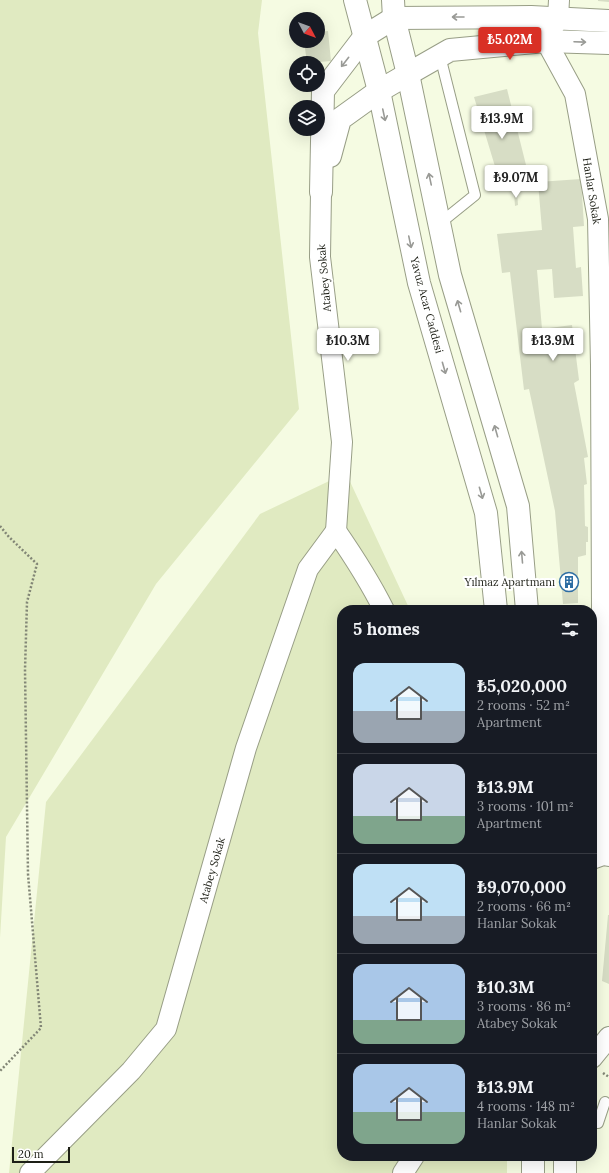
<!DOCTYPE html>
<html lang="en">
<head>
<meta charset="utf-8">
<style>
	body { margin:0; font-family:Lora,serif; background:#242831; color:#f1f3f6; height:100vh; display:flex; flex-direction:column; font-size:15px; white-space:nowrap }
	* { box-sizing:border-box; margin:0 }
	p { font-size:13px; color:#9ea1a6 }
	.icon { flex:none; width:22px; height:22px; fill:none; stroke:currentColor; stroke-width:2; stroke-linecap:round; stroke-linejoin:round }
	.map { position:relative; flex:1; overflow:hidden }
	.sheet { position:absolute; left:337px; top:605px; width:260px; height:556px; display:flex; flex-direction:column; background:#171b24; border-radius:16px; box-shadow:0 4px 16px #0002 }
	.sheet>* { flex:none }
	.needle { width:26px; rotate:131deg }
	.controls { position:absolute; left:289px; top:12px; display:grid; gap:8px }
	.controls a { display:grid; place-items:center; width:36px; height:36px; border-radius:50%; background:#171b24; box-shadow:0 4px 16px #0002; font-size:20px }
	.scale { position:absolute; left:12px; bottom:10px; width:58px; box-sizing:border-box; padding-left:4px; border:2px solid #1d1f16; border-top:0; font-size:11px; line-height:14px; white-space:nowrap; color:#1d1f16; -webkit-text-stroke:3px #fff; paint-order:stroke }
	.price { position:absolute; translate:-50% -34px; padding:0 9px; border-radius:4px; background:#fff; color:#222; font-size:13px; line-height:26px; filter:drop-shadow(0 1px 2px #0008) }
	.price::after { content:''; position:absolute; left:50%; top:24px; width:12px; height:9px; margin-left:-6px; background:inherit; clip-path:polygon(0 0,100% 0,50% 100%) }
	.price.current { background:#d93025; color:#fff }
	ul { padding:0; list-style:none }
	li { display:flex; align-items:center; gap:12px; height:100px; padding:0 16px }
	li+li { border-top:1px solid #363941 }
	li span { display:grid; place-items:center; flex:none; width:112px; height:80px; border-radius:12px; color:#555 }
	li>.icon { margin-inline-start:auto }
	span .icon { width:48px; height:48px; fill:#fffc; stroke-width:1 }
	li b { font-size:17px }
	h2 { display:flex; justify-content:space-between; align-items:center; height:48px; padding:0 16px; font-size:17px }
	.map>svg:first-child { display:block }
	.green { fill:#e0eac1 }
	.building { fill:#d7ddc5 }
	.lines { fill:none; stroke-linecap:round; stroke-linejoin:round }
	.service-casing { stroke:#989e86; stroke-width:12 }
	.minor-casing { stroke:#989e86; stroke-width:22 }
	.secondary-casing { stroke:#989e86; stroke-width:24 }
	.primary-casing { stroke:#989e86; stroke-width:24 }
	.path { stroke:#828676; stroke-width:2.5; stroke-dasharray:2 2; stroke-linecap:butt }
	.service { stroke:#fff; stroke-width:10 }
	.minor { stroke:#fff; stroke-width:20 }
	.secondary { stroke:#fff; stroke-width:22 }
	.primary { stroke:#fff; stroke-width:22 }
	.oneway { stroke:#999a96 }
	.labels { text-anchor:middle; stroke-width:4; stroke-linejoin:round; paint-order:stroke }
	.street-label { font-size:11px; fill:#1d1f16; stroke:#fff }
	.poi-label { font-size:11px; fill:#1d1f16; stroke:#fff; text-anchor:end }
</style>
</head>
<body>
<div class="map">
<svg width="609" height="1173" viewBox="0 0 609 1173">
	<rect width="100%" height="100%" fill="#f5fbe2"/>
	<g class="green">
		<path d="M0 0H262L258 33 299 409 156 584 6 837 0 938Z"/>
		<path d="M346 473 410 610H342V1156H507V1173H9L46 802 260 514Z"/>
	</g>
	<g class="building">
		<path d="M598 0H609V2L598 1Z"/>
		<path d="M328 31 331 61 307 63 304 41H318V32Z"/>
		<path d="M507 89 530 181 490 190 486 175 497 173 474 97Z"/>
		<path d="M581 179 584 226 573 227 576 268 581 267 583 296 554 298 552 269 537 270 542 329 572 325 579 380 574 383 588 457 584 458 587 484 584 485 585 526 588 527V542H586V555L578 557V603L563 604 555 511 529 389 524 390 510 272 502 273 497 234 542 230 538 182Z"/>
		<path d="M517 192 518 205 515 206 514 193Z"/>
		<path d="M584 605V610H557L556 607Z"/>
		<path d="M608 915H609V984L602 981Z"/>
	</g>
	<g class="lines">
		<defs>
			<g id="service">
				<path d="M439 224 475 195 440 56"/>
				<path d="M592 1123H598L605 1102"/>
			</g>
			<g id="minor">
				<path d="M559 0 558 18 546 41 575 94 598 219 601 365 603 854"/>
				<path d="M321 192 320 257 342 442 336 531"/>
				<path d="M592 1058 609 1037"/>
				<path d="M30 1173 131 1071 166 1029 246 748 308 569 336 531C354 557 370 582 384 610"/>
				<path d="M403 1173 414 1156"/>
			</g>
			<g id="secondary">
				<path d="M394 18 531 17 609 21"/>
				<path d="M408 74 450 50 546 41 609 43"/>
				<path d="M592 858 603 854 609 855"/>
			</g>
			<g id="primary">
				<path d="M355 0 379 91 419 283 486 513 496 610"/>
				<path d="M393 0 394 18 408 74 450 275 518 506 527 610"/>
				<path d="M330 156 340 119 379 91 408 74"/>
				<path d="M321 192 323 91 365 36 394 18"/>
				<path d="M533 1173V1156"/>
				<path d="M565 1173V1156"/>
			</g>
		</defs>
		<use href="#service" class="service-casing"/>
		<use href="#minor" class="minor-casing"/>
		<use href="#secondary" class="secondary-casing"/>
		<use href="#primary" class="primary-casing"/>
		<g class="path">
			<path d="M0 526 9 537 37 564 27 602 25 670 28 874 41 1028 0 1071"/>
			<path d="M603 1073 609 1077"/>
		</g>
		<use href="#service" class="service"/>
		<use href="#minor" class="minor"/>
		<use href="#secondary" class="secondary"/>
		<use href="#primary" class="primary"/>
	</g>
	<defs><path id="oneway-shaft" d="M-6 0H5M1.5-3L5.5 0L1.5 3" fill="none" stroke-width="1.6" stroke-linecap="round" stroke-linejoin="round"/></defs>
	<g class="oneway">
		<use href="#oneway-shaft" transform="translate(458 17) rotate(180)"/>
		<use href="#oneway-shaft" transform="translate(580 42) rotate(2)"/>
		<use href="#oneway-shaft" transform="translate(345 62) rotate(128)"/>
		<use href="#oneway-shaft" transform="translate(384 115) rotate(78)"/>
		<use href="#oneway-shaft" transform="translate(430 179) rotate(-102)"/>
		<use href="#oneway-shaft" transform="translate(410 242) rotate(78)"/>
		<use href="#oneway-shaft" transform="translate(459 306) rotate(-106)"/>
		<use href="#oneway-shaft" transform="translate(444 368) rotate(74)"/>
		<use href="#oneway-shaft" transform="translate(496 431) rotate(-106)"/>
		<use href="#oneway-shaft" transform="translate(481 493) rotate(74)"/>
		<use href="#oneway-shaft" transform="translate(522 557) rotate(-95)"/>
	</g>
	<defs>
		<symbol id="building-ring" viewBox="-11 -11 22 22"><circle r="9.5" fill="#fff" stroke="#2d6da3" stroke-width="1.5"/><path d="M-4-6H4V6H1V3H-1V6H-4ZM-2.5-4.3h1.7v1.8h-1.7ZM.8-4.3h1.7v1.8H.8ZM-2.5-1h1.7V.8h-1.7ZM.8-1h1.7V.8H.8Z" fill="#2d6da3"/></symbol>
	</defs>
	<g fill-rule="evenodd">
		<use href="#building-ring" x="558" y="571" width="22" height="22"/>
	</g>
	<g class="labels">
		<g class="street-label">
			<text transform="translate(592 191) rotate(81)" y="4">Hanlar Sokak</text>
			<text transform="translate(324 278) rotate(-95)" y="4">Atabey Sokak</text>
			<text transform="translate(427 305) rotate(75)" y="4">Yavuz Acar Caddesi</text>
			<text transform="translate(212 870) rotate(-74)" y="4">Atabey Sokak</text>
		</g>
		<g class="poi-label">
			<text x="555" y="586">Yılmaz Apartmanı</text>
		</g>
	</g>
</svg>
<div class="controls">
<a><svg class="needle" viewBox="-14 -14 28 28"><path d="M0-13l5 13h-10z" fill="#e53935"/><path d="M0 13l5-13h-10z" fill="#9ea1a6"/></svg></a>
<a><svg class="icon" aria-label="locate" viewBox="0 0 24 24"><circle cx="12" cy="12" r="6"/><path d="M12 2v4M12 18v4M2 12h4M18 12h4"/></svg></a>
<a><svg class="icon" aria-label="layers" viewBox="0 0 24 24"><path d="M12 4l9 5-9 5-9-5zM3 14l9 5 9-5"/></svg></a>
</div>
<div class="scale">20 m</div>
<b class="price current" style="left:510px;top:61px">₺5.02M</b>
<b class="price" style="left:502px;top:140px">₺13.9M</b>
<b class="price" style="left:516px;top:199px">₺9.07M</b>
<b class="price" style="left:348px;top:362px">₺10.3M</b>
<b class="price" style="left:553px;top:362px">₺13.9M</b>
<section class="sheet">
<h2>5 homes<svg class="icon" aria-label="filters" viewBox="0 0 24 24"><path d="M4 7h16M4 17h16"/><circle cx="9" cy="7" r="2"/><circle cx="15" cy="17" r="2"/></svg></h2>
<ul>
<li><span style="background:linear-gradient(#bfe0f5 60%,#9aa5b1 0)"><svg class="icon" aria-label="home" viewBox="0 0 24 24"><path d="M3 11l9-7 9 7M6 9v11h12V9"/></svg></span><div><b>₺5,020,000</b><p>2 rooms · 52 m²</p><p>Apartment</p></div></li>
<li><span style="background:linear-gradient(#c9d6e8 65%,#7fa58c 0)"><svg class="icon" aria-label="home" viewBox="0 0 24 24"><path d="M3 11l9-7 9 7M6 9v11h12V9"/></svg></span><div><b>₺13.9M</b><p>3 rooms · 101 m²</p><p>Apartment</p></div></li>
<li><span style="background:linear-gradient(#bfe0f5 65%,#9aa5b1 0)"><svg class="icon" aria-label="home" viewBox="0 0 24 24"><path d="M3 11l9-7 9 7M6 9v11h12V9"/></svg></span><div><b>₺9,070,000</b><p>2 rooms · 66 m²</p><p>Hanlar Sokak</p></div></li>
<li><span style="background:linear-gradient(#a9c7e8 70%,#7fa58c 0)"><svg class="icon" aria-label="home" viewBox="0 0 24 24"><path d="M3 11l9-7 9 7M6 9v11h12V9"/></svg></span><div><b>₺10.3M</b><p>3 rooms · 86 m²</p><p>Atabey Sokak</p></div></li>
<li><span style="background:linear-gradient(#a9c7e8 60%,#7fa58c 0)"><svg class="icon" aria-label="home" viewBox="0 0 24 24"><path d="M3 11l9-7 9 7M6 9v11h12V9"/></svg></span><div><b>₺13.9M</b><p>4 rooms · 148 m²</p><p>Hanlar Sokak</p></div></li>
</ul>
</section>
</div>
</body>
</html>
